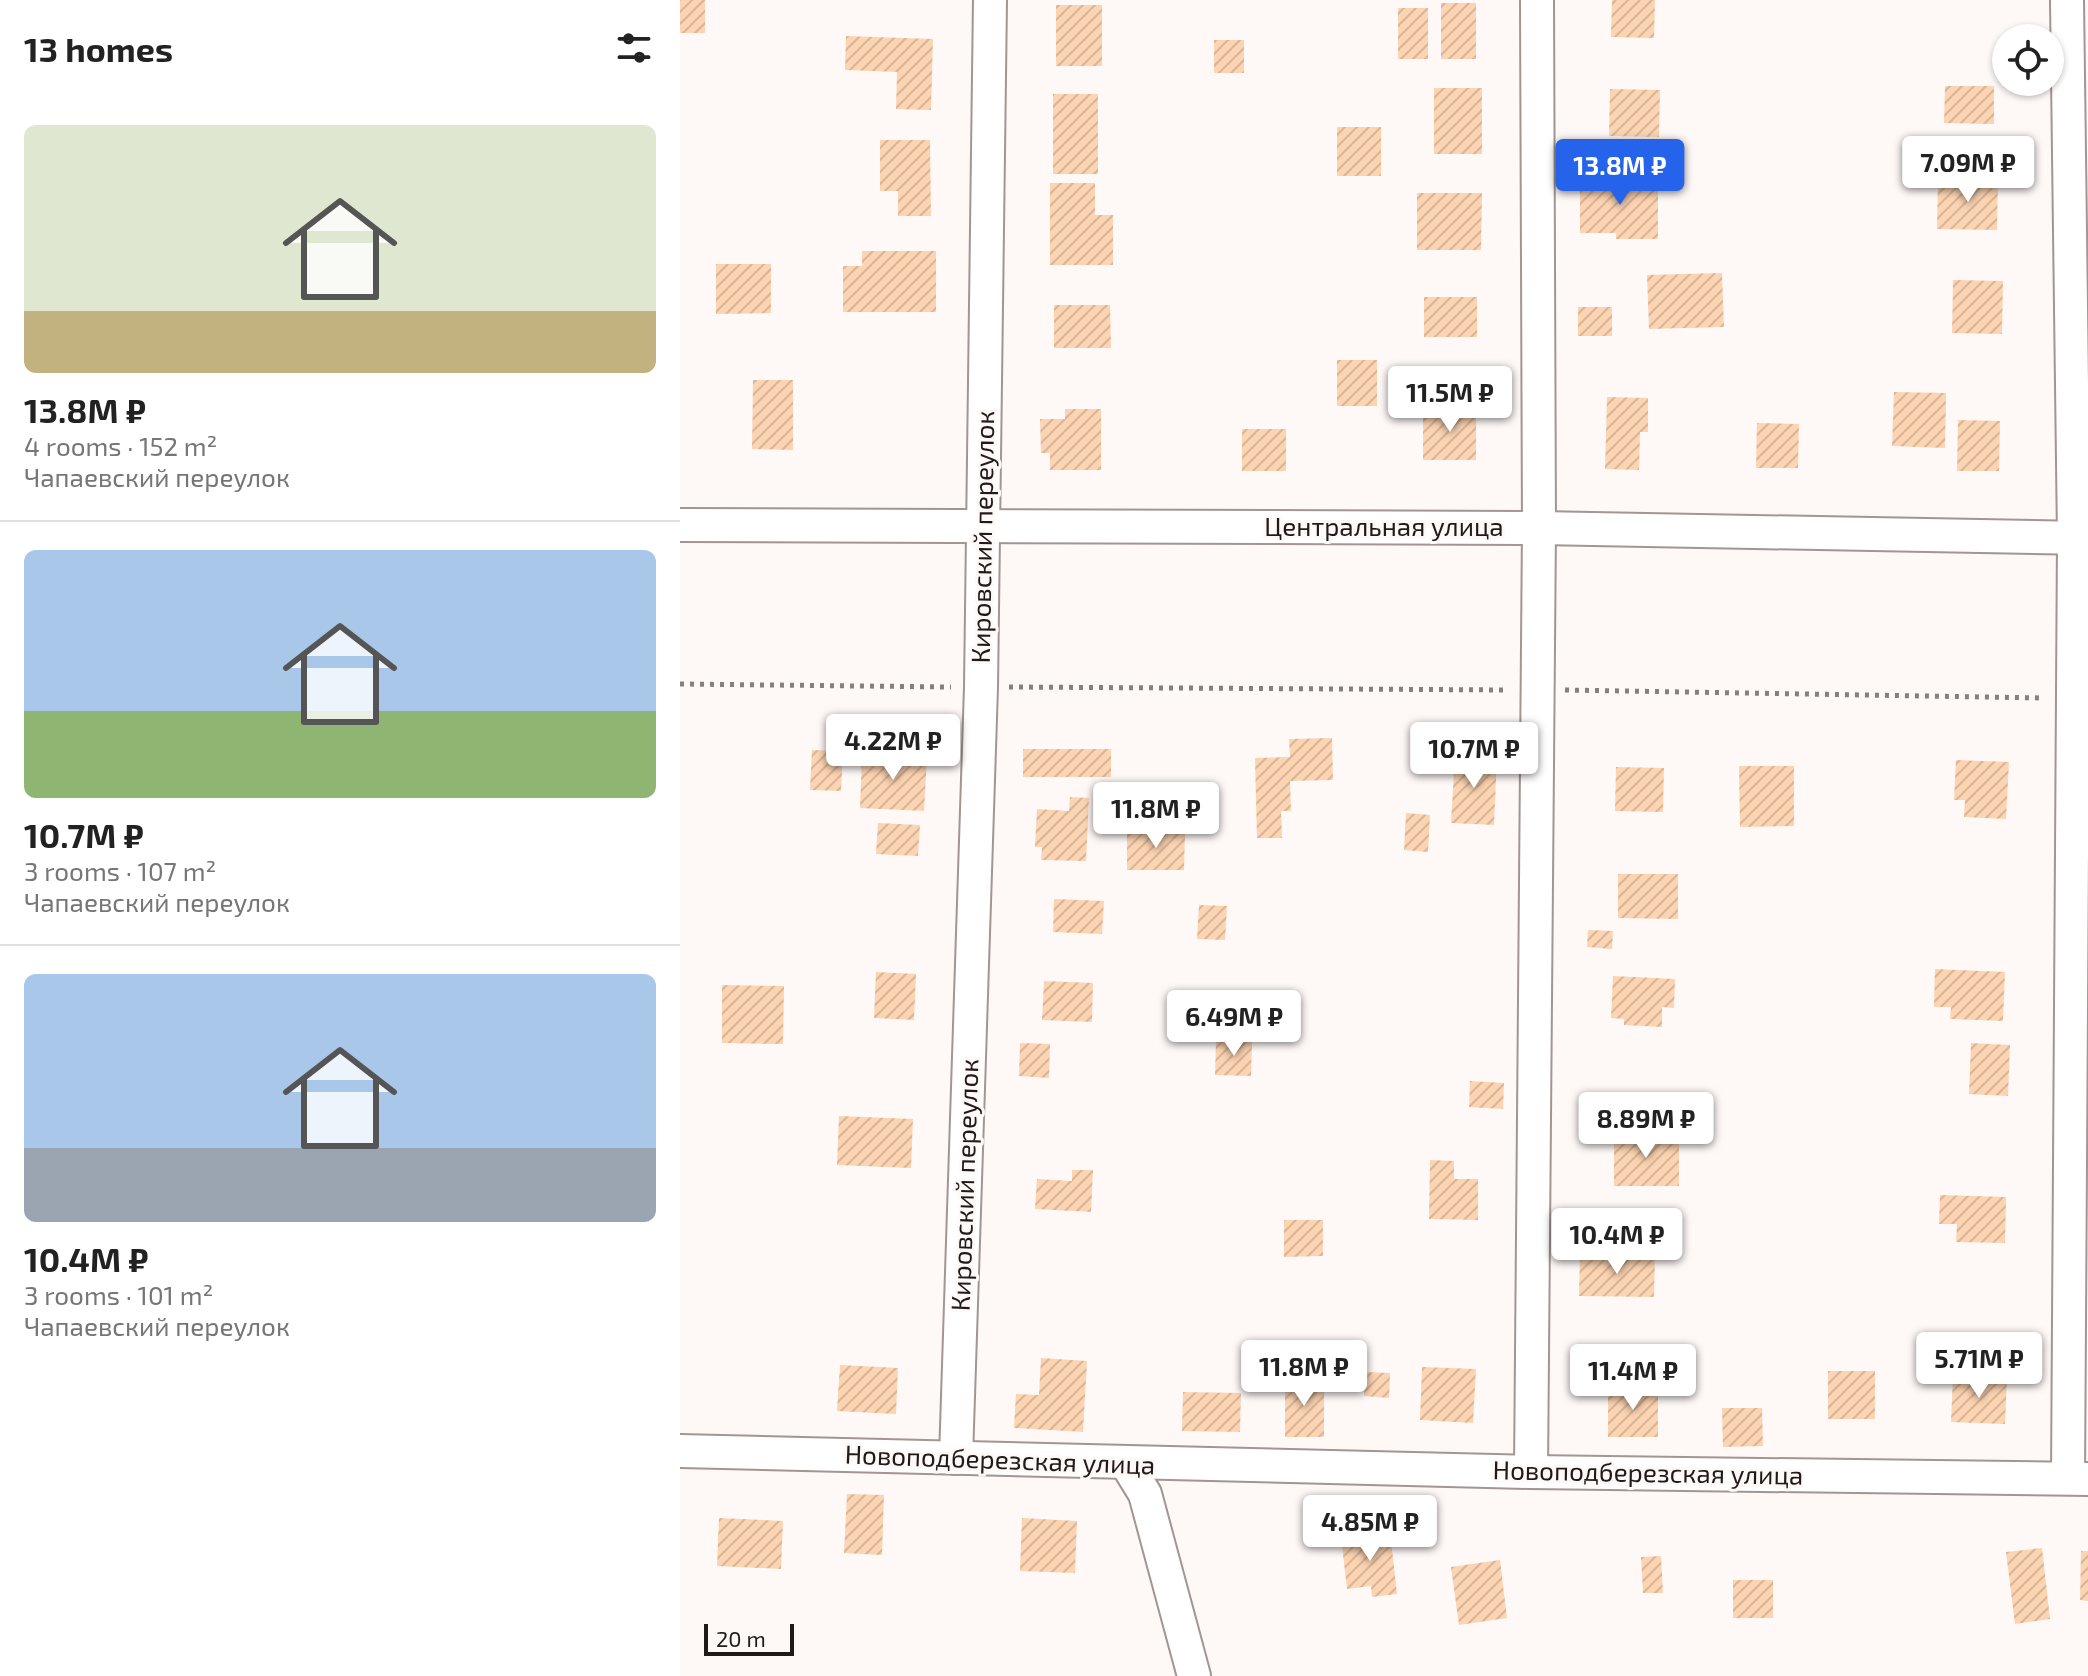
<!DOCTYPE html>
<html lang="en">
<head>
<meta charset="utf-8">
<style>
	body { margin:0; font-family:"Exo 2",sans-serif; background:#f2f2f2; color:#222; height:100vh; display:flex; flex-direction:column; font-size:30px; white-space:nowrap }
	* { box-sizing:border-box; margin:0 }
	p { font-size:26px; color:#767676 }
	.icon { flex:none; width:44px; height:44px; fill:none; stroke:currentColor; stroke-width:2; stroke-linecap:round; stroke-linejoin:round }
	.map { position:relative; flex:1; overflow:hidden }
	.side { display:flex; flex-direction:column; background:#fff; width:680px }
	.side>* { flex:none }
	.controls { position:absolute; left:1312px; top:24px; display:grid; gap:16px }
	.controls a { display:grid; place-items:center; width:72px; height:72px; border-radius:50%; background:#fff; box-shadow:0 2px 6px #0004; font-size:40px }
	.scale { position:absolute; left:24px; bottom:20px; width:90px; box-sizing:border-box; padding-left:8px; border:4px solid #201b1b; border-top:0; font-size:22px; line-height:28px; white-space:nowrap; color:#201b1b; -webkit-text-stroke:6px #fef8f7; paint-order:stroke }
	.price { position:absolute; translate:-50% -68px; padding:0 18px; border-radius:8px; background:#fff; color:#222; font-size:26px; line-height:52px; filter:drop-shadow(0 2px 4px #0008) }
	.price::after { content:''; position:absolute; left:50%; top:48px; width:24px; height:18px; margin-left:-12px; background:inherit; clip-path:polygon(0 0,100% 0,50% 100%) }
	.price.current { background:#2563eb; color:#fff }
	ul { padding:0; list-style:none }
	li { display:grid; align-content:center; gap:16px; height:424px; padding:0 24px }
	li+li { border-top:2px solid #e0e0e0 }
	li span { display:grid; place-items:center; height:248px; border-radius:12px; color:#555 }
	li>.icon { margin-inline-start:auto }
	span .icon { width:144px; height:144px; fill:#fffc; stroke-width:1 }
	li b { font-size:34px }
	h2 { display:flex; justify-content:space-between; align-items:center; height:96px; padding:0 24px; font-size:34px }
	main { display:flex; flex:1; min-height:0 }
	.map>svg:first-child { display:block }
	.building { fill:url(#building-hatch) }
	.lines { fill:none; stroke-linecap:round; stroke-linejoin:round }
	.minor-casing { stroke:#a29593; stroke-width:36 }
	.path { stroke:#85807f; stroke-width:5; stroke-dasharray:4 6; stroke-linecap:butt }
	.minor { stroke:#fff; stroke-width:32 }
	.labels { text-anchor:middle; stroke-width:6; stroke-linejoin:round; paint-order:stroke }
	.street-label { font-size:26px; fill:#201b1b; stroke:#fef8f7 }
</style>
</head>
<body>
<main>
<section class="side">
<h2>13 homes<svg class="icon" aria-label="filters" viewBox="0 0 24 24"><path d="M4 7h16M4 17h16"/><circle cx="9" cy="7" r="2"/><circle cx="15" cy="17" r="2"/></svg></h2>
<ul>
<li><span style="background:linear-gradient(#dfe7d0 75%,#c2b280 0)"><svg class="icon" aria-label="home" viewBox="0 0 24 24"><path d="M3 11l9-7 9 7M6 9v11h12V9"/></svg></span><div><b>13.8M ₽</b><p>4 rooms · 152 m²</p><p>Чапаевский переулок</p></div></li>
<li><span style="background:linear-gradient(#a9c7e8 65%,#8fb573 0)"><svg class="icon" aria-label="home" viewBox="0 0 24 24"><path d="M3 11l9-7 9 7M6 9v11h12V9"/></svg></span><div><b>10.7M ₽</b><p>3 rooms · 107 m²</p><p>Чапаевский переулок</p></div></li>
<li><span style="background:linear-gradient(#a9c7e8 70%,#9aa5b1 0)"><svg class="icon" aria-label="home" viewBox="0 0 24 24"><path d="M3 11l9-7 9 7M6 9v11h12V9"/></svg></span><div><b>10.4M ₽</b><p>3 rooms · 101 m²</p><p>Чапаевский переулок</p></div></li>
</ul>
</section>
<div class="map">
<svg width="1408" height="1676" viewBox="0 0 1408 1676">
	<defs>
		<pattern id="building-hatch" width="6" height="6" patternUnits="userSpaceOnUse" patternTransform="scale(2)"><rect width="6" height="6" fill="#fdd4b1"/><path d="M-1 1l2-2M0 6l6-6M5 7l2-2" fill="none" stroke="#d9b598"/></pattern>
	</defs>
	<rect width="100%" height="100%" fill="#fef8f7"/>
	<g class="building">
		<rect x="0" y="0" width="25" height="33"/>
		<path d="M932 0H975L974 38 931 37Z"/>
		<rect x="761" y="3" width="35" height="56"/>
		<rect x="376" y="5" width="46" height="61"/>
		<rect x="718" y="8" width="30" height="51"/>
		<path d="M166 36 253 39 251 110 216 109 217 72 165 70Z"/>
		<rect x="534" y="40" width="30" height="33"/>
		<path d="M1265 86H1314V124L1264 123Z"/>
		<rect x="754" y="88" width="48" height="66"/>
		<path d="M930 89 980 90 979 137 929 136Z"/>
		<rect x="373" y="94" width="45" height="80"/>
		<rect x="657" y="127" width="44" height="49"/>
		<path d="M200 140H250L251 216H218V191H200Z"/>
		<path d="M900 177H978V239H936V233H900Z"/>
		<path d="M1258 178 1318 179 1317 230 1257 229Z"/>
		<path d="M370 183H415V215H433V265H370Z"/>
		<path d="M737 193H802L801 250H737Z"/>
		<path d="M182 251H256V312H163V266H182Z"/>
		<path d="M36 264H91V313L36 314Z"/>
		<path d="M1042 273 1044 327 969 329 967 275Z"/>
		<path d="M1273 280 1323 281 1322 334 1272 333Z"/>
		<rect x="744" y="297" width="53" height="40"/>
		<path d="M374 305H430L431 348H374Z"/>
		<rect x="898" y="307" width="34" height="29"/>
		<rect x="657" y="360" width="40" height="46"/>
		<path d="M73 380H113V450L72 449Z"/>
		<path d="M1214 392 1266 393 1265 448 1212 446Z"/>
		<path d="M927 397 968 398V432H960L959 470 925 469Z"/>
		<path d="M385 409H421V470H370V453H361L360 419H385Z"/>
		<rect x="743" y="409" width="53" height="51"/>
		<path d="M1278 420 1320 421 1319 471H1277Z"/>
		<path d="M1077 423 1119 424 1118 468H1076Z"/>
		<rect x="562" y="429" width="44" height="42"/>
		<path d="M652 738 653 780 610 781 611 811H601L602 838H577L575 758 610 757 609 739Z"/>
		<rect x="343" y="749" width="88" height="28"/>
		<path d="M132 750 163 751 161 791 130 790Z"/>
		<path d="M182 754 247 757 244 811 180 808Z"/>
		<path d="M775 755 817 757 814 825 771 823Z"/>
		<path d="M1276 760 1329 762 1326 819 1284 817 1285 800H1274Z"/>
		<path d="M1059 766H1114V826L1060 827Z"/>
		<path d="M936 767 984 768 983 812 935 811Z"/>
		<path d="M390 797 409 798 406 861 361 860 362 847H355L357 809 389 811Z"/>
		<path d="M726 813 750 815 748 852 724 850Z"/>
		<path d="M198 823 240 825 238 856 196 854Z"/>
		<path d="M447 830 505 831 504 870H447Z"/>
		<path d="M938 874H998V919L938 918Z"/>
		<path d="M374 899 424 901 422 934 373 932Z"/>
		<path d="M519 905 547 906 545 940 517 939Z"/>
		<path d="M908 930 933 931 932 949 907 947Z"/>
		<path d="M1255 969 1325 972 1323 1021 1270 1019 1271 1007H1254Z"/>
		<path d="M196 972 236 974 234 1020 194 1018Z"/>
		<path d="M933 976 995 979 994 1008 982 1007V1027L944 1025V1019L931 1018Z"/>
		<path d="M364 981 413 983 412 1022 362 1020Z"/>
		<path d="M42 985 104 986 103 1044 42 1043Z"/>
		<path d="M536 1041 572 1042 571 1076 535 1075Z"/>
		<path d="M340 1043 370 1044 369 1078 339 1076Z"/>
		<path d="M1291 1043 1330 1045 1328 1096 1289 1094Z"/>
		<path d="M790 1081 824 1083 823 1109 789 1107Z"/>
		<path d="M159 1116 233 1119 231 1168 157 1165Z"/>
		<rect x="934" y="1133" width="65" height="53"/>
		<path d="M750 1160 774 1161V1179H798V1220L749 1219Z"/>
		<path d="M392 1170H413L411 1212 355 1209 357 1179 392 1181Z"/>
		<path d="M1260 1195 1326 1197 1325 1243 1276 1242 1277 1224H1259Z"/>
		<path d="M909 1219H948L949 1244H909Z"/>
		<path d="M604 1220H643V1256L604 1257Z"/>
		<path d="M900 1255 975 1256 974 1297 899 1296Z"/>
		<path d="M361 1358 407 1361 403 1432 334 1428 336 1394 359 1395Z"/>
		<path d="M160 1365 218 1368 216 1414 157 1411Z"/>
		<path d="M742 1367 796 1369 793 1423 740 1420Z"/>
		<rect x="1148" y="1371" width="47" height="48"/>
		<path d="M685 1372 710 1373 709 1398 684 1396Z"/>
		<path d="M1273 1376 1327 1378 1325 1424 1271 1422Z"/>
		<rect x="605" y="1379" width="39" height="58"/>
		<rect x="928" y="1386" width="50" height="51"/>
		<path d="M503 1392 561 1393 560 1432 502 1431Z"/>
		<path d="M1042 1408H1082L1083 1446 1043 1447Z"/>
		<path d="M167 1494 204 1495 202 1555 164 1553Z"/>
		<path d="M39 1518 103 1521 101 1569 37 1566Z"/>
		<path d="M342 1518 397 1521 395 1573 340 1571Z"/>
		<path d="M710 1532 717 1594 692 1597 691 1586 667 1589 661 1537Z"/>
		<path d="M1362 1548 1370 1619 1335 1624 1326 1552Z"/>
		<path d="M1401 1551H1408V1601L1400 1600Z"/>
		<path d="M981 1556 983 1593H963L961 1557Z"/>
		<path d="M820 1560 827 1618 779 1625 771 1567Z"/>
		<rect x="1053" y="1580" width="40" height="38"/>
	</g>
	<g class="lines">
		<defs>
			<g id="minor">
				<path d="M1387 0 1394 538 1388 1478"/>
				<path d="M0 525 859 528 1408 538"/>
				<path d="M0 1451 851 1472 1408 1479"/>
				<path d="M276 1458 301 687 310 0"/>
				<path d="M446 1463 465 1494 514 1676"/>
				<path d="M851 1472 859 528 857 0"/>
			</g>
		</defs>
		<use href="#minor" class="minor-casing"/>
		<g class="path">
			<path d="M0 684 271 687"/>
			<path d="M329 687 827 690"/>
			<path d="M885 690 1363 698"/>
		</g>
		<use href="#minor" class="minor"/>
	</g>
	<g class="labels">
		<g class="street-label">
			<text x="704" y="536">Центральная улица</text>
			<text transform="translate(303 537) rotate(-89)" y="9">Кировский переулок</text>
			<text transform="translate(285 1185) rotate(-88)" y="9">Кировский переулок</text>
			<text transform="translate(320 1460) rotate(2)" y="9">Новоподберезская улица</text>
			<text transform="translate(968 1473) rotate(1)" y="9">Новоподберезская улица</text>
		</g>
	</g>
</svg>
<div class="controls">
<a><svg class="icon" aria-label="locate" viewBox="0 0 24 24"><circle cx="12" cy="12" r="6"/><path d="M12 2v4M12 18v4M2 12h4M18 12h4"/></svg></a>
</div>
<div class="scale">20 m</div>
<b class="price" style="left:1288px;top:204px">7.09M ₽</b>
<b class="price current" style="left:940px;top:207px">13.8M ₽</b>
<b class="price" style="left:770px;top:434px">11.5M ₽</b>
<b class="price" style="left:213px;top:782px">4.22M ₽</b>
<b class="price" style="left:794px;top:790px">10.7M ₽</b>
<b class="price" style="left:476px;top:850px">11.8M ₽</b>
<b class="price" style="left:554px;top:1058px">6.49M ₽</b>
<b class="price" style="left:966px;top:1160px">8.89M ₽</b>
<b class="price" style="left:937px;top:1276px">10.4M ₽</b>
<b class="price" style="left:1299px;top:1400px">5.71M ₽</b>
<b class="price" style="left:624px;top:1408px">11.8M ₽</b>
<b class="price" style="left:953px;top:1412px">11.4M ₽</b>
<b class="price" style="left:690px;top:1563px">4.85M ₽</b>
</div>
</main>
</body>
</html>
